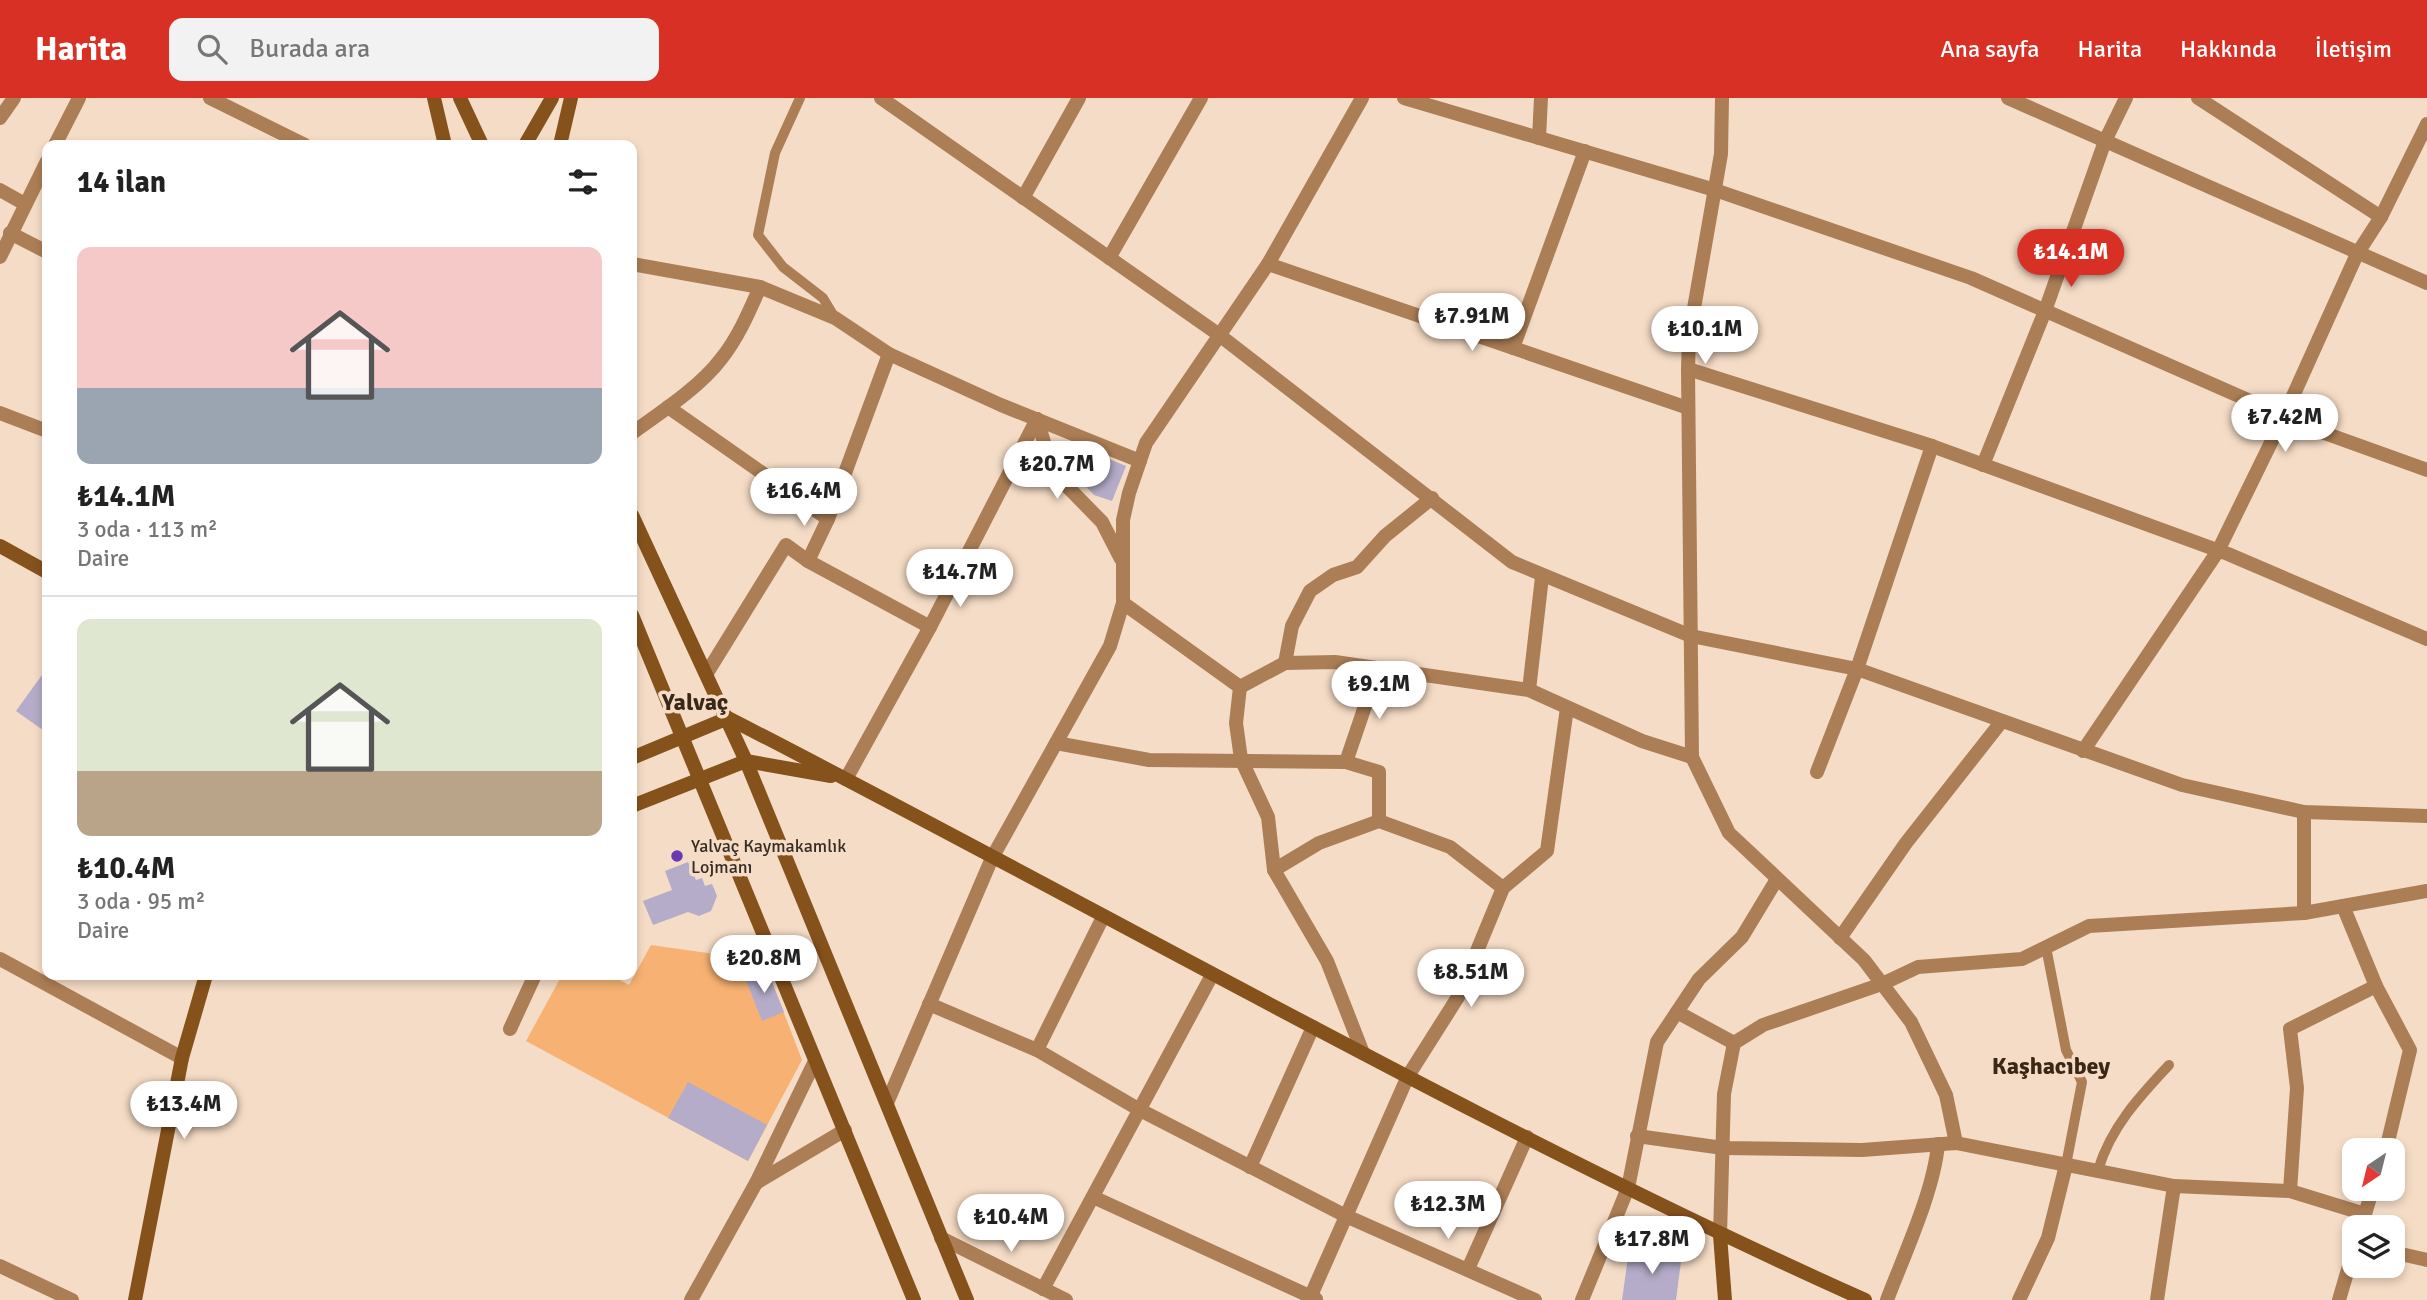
<!DOCTYPE html>
<html lang="tr">
<head>
<meta charset="utf-8">
<style>
	body { margin:0; font-family:Signika,sans-serif; background:#f2f2f2; color:#222; height:100vh; display:flex; flex-direction:column; font-size:26px; white-space:nowrap }
	* { box-sizing:border-box; margin:0 }
	p { font-size:23px; color:#767676 }
	.icon { flex:none; width:38px; height:38px; fill:none; stroke:currentColor; stroke-width:2; stroke-linecap:round; stroke-linejoin:round }
	.map { position:relative; flex:1; overflow:hidden }
	.sheet { position:absolute; left:42px; top:42px; width:595px; height:840px; display:flex; flex-direction:column; background:#fff; border-radius:14px; box-shadow:0 4px 10px #0003 }
	.sheet>* { flex:none }
	.needle { width:46px; rotate:215deg }
	.tools { position:absolute; left:2342px; top:1040px; display:grid; gap:14px }
	.tools a { display:grid; place-items:center; width:63px; height:63px; border-radius:14px; background:#fff; box-shadow:0 4px 10px #0003; font-size:35px }
	.price { position:absolute; translate:-50% -60px; padding:0 16px; border-radius:24px; background:#fff; color:#222; font-size:23px; line-height:46px; filter:drop-shadow(0 2px 4px #0008) }
	.price::after { content:''; position:absolute; left:50%; top:42px; width:21px; height:16px; margin-left:-10px; background:inherit; clip-path:polygon(0 0,100% 0,50% 100%) }
	.price.current { background:#d93025; color:#fff }
	ul { padding:0; list-style:none }
	li { display:grid; align-content:center; gap:14px; height:371px; padding:0 35px }
	li+li { border-top:2px solid #e0e0e0 }
	li span { display:grid; place-items:center; height:217px; border-radius:14px; color:#555 }
	li>.icon { margin-inline-start:auto }
	span .icon { width:126px; height:126px; fill:#fffc; stroke-width:1 }
	li b { font-size:30px }
	h2 { display:flex; justify-content:space-between; align-items:center; height:84px; padding:0 35px; font-size:30px }
	header { display:flex; align-items:center; gap:42px; box-sizing:border-box; height:98px; padding:0 35px; background:#d93025; color:#fff }
	header strong { font-size:33px }
	nav { display:flex; gap:38px; margin-inline-start:auto; font-size:24px }
	.search { width:490px; height:63px; background:#f2f2f2; display:flex; align-items:center; gap:18px; box-sizing:border-box; padding:0 24px; border-radius:14px; color:#767676; font-size:26px }
	.map>svg:first-child { display:block }
	.green { fill:#f7b273 }
	.building { fill:#b4acc8 }
	.lines { fill:none; stroke-linecap:round; stroke-linejoin:round }
	.lane { stroke:#ac7e56; stroke-width:10 }
	.street { stroke:#ac7e56; stroke-width:14 }
	.secondary { stroke:#86521c; stroke-width:14 }
	.poi-dot { fill:#6a38b0; stroke:#f5dcc6; stroke-width:2.5 }
	.labels { text-anchor:middle; stroke-width:7; stroke-linejoin:round; paint-order:stroke }
	.poi-label { font-size:18px; fill:#362c24; stroke:#f5dcc6; text-anchor:start }
	.district-label { font-size:24px; font-weight:bold; fill:#3b2716; stroke:#f5dcc6 }
</style>
</head>
<body>
<header>
<strong>Harita</strong>
<div class="search"><svg class="icon" aria-label="search" viewBox="0 0 24 24"><circle cx="10" cy="10" r="6"/><path d="M15 15l6 6"/></svg>Burada ara</div>
<nav><a>Ana sayfa</a><a>Harita</a><a>Hakkında</a><a>İletişim</a></nav>
</header>
<div class="map">
<svg width="2427" height="1202" viewBox="0 0 2427 1202">
	<rect width="100%" height="100%" fill="#f5dcc6"/>
	<path class="green" d="M651 847 764 863 802 962 748 1063 526 943 562 877H610L629 887Z"/>
	<g class="building">
		<path d="M1085 351 1126 368 1112 403 1094 397 1073 375Z"/>
		<path d="M47 570V635L16 613Z"/>
		<path d="M688 764 696 782 702 780 705 788 712 786 717 798 711 813 699 818 688 814 653 827 643 803 672 792 665 773Z"/>
		<path d="M767 872 784 914 762 923 745 880Z"/>
		<path d="M688 984 767 1027 748 1063 668 1020Z"/>
		<path d="M1629 1152 1682 1156 1676 1202H1622Z"/>
	</g>
	<g class="lines">
		<g class="lane">
			<path d="M800 0 775 55 758 137 783 169 823 200 835 220"/>
			<path d="M2046 849 2066 952 2082 984 2066 1067"/>
			<path d="M2098 1072C2111 1029 2139 999 2169 967"/>
		</g>
		<g class="street">
			<path d="M210 0 305 47"/>
			<path d="M881 0 1218 236 1512 464 1691 538 1857 571 2182 687 2304 714 2427 718"/>
			<path d="M1404 0 1715 92 1971 180 2316 332 2427 372"/>
			<path d="M1722 0 1721 56 1689 239 1688 271 1692 659 1729 735 1864 862 1911 924 1946 997 1956 1045"/>
			<path d="M2008 0 2427 185"/>
			<path d="M2198 0 2381 119"/>
			<path d="M0 20 14 0"/>
			<path d="M1539 40 1541 0"/>
			<path d="M55 47 79 0"/>
			<path d="M0 92 25 106"/>
			<path d="M1023 100 1079 0"/>
			<path d="M10 135 47 154"/>
			<path d="M0 159 47 63"/>
			<path d="M1109 160 1201 0"/>
			<path d="M632 166 760 189 835 220 889 256 1001 307 1140 363"/>
			<path d="M1268 166 1688 310"/>
			<path d="M1513 250 1585 53"/>
			<path d="M889 256 828 421 808 463 930 529"/>
			<path d="M1688 271 1932 348 2228 456 2427 541"/>
			<path d="M668 309 828 421"/>
			<path d="M0 315 47 333"/>
			<path d="M1037 321 1053 374 1102 424 1121 461"/>
			<path d="M632 335C660 315 700 289 721 261 738 240 749 214 760 189"/>
			<path d="M1983 367 2045 213 2105 43 2126 0"/>
			<path d="M1123 505 1240 589 1236 625 1241 661 1268 719 1274 772 1327 863 1363 955"/>
			<path d="M1285 565 1292 528 1310 493 1333 477 1357 469 1385 438 1432 400"/>
			<path d="M707 575 786 447 808 463"/>
			<path d="M1240 589 1285 565 1335 564 1529 592 1642 643 1692 659"/>
			<path d="M1529 592 1542 479"/>
			<path d="M1056 645 1149 662 1346 664 1379 674V723"/>
			<path d="M2083 653 2218 453 2284 318 2357 156 2381 119 2427 26"/>
			<path d="M1346 664 1378 570"/>
			<path d="M1817 674 1857 571 1932 348"/>
			<path d="M846 681 930 529 1037 321"/>
			<path d="M1274 772 1319 745 1379 723 1450 749 1503 790"/>
			<path d="M2343 808 2376 888 2410 952 2386 1052"/>
			<path d="M2304 815V714"/>
			<path d="M1840 840 1906 745 2002 623"/>
			<path d="M0 861 182 960"/>
			<path d="M929 906 1037 952 1140 1012 1346 1118 1535 1202"/>
			<path d="M1677 914 1734 945"/>
			<path d="M510 931 535 877"/>
			<path d="M1037 952 1103 819"/>
			<path d="M815 963 756 1085 845 1032"/>
			<path d="M887 1005 992 760 1110 548 1123 505V422L1129 395 1146 345 1268 166 1362 0"/>
			<path d="M1637 1038 1723 1050 1862 1052 1956 1045 2174 1088 2290 1093 2365 1116"/>
			<path d="M1250 1069 1313 929"/>
			<path d="M2290 1093 2297 990 2290 931 2376 888"/>
			<path d="M1093 1099 1316 1201"/>
			<path d="M2361 1129 2373 1090"/>
			<path d="M1720 1137 1724 996 1734 945 1763 927 1882 886 1918 869 2022 861 2089 828 2304 815 2427 793"/>
			<path d="M941 1140 1066 1202"/>
			<path d="M2392 1154 2427 1162"/>
			<path d="M0 1168 72 1202"/>
			<path d="M1468 1171 1527 1039"/>
			<path d="M1043 1191 1212 877"/>
			<path d="M691 1202 756 1085"/>
			<path d="M1309 1202 1408 978 1458 899 1503 790 1547 753 1567 610"/>
			<path d="M1582 1202 1628 1090 1657 944 1699 881 1742 839 1777 781"/>
			<path d="M1887 1202C1904 1157 1934 1093 1938 1046"/>
			<path d="M2019 1202 2048 1140 2066 1067"/>
			<path d="M2157 1202 2174 1088"/>
			<path d="M2339 1202 2354 1151"/>
		</g>
		<g class="secondary">
			<path d="M434 0 445 47"/>
			<path d="M460 0 482 47"/>
			<path d="M525 47 552 0"/>
			<path d="M560 47 571 0"/>
			<path d="M632 417 746 663 967 1202"/>
			<path d="M0 448 47 474"/>
			<path d="M632 517 914 1202"/>
			<path d="M632 660 728 620C1107 814 1476 1028 1865 1202"/>
			<path d="M632 708 746 663 831 678"/>
			<path d="M1720 1137 1725 1202"/>
			<path d="M135 1202 182 960 206 877"/>
		</g>
	</g>
	<circle class="poi-dot" cx="677" cy="758" r="7"/>
	<g class="labels">
		<g class="poi-label">
			<text x="691" y="754">Yalvaç Kaymakamlık<tspan x="691" dy="21">Lojmanı</tspan></text>
		</g>
		<g class="district-label">
			<text x="695" y="612">Yalvaç</text>
			<text x="2051" y="976">Kaşhacıbey</text>
		</g>
	</g>
</svg>
<div class="tools">
<a><svg class="needle" viewBox="-14 -14 28 28"><path d="M0-13l5 13h-10z" fill="#e53935"/><path d="M0 13l5-13h-10z" fill="#767676"/></svg></a>
<a><svg class="icon" aria-label="layers" viewBox="0 0 24 24"><path d="M12 4l9 5-9 5-9-5zM3 14l9 5 9-5"/></svg></a>
</div>
<b class="price current" style="left:2071px;top:191px">₺14.1M</b>
<b class="price" style="left:1472px;top:255px">₺7.91M</b>
<b class="price" style="left:1705px;top:268px">₺10.1M</b>
<b class="price" style="left:2285px;top:356px">₺7.42M</b>
<b class="price" style="left:1057px;top:403px">₺20.7M</b>
<b class="price" style="left:804px;top:430px">₺16.4M</b>
<b class="price" style="left:960px;top:511px">₺14.7M</b>
<b class="price" style="left:1379px;top:623px">₺9.1M</b>
<b class="price" style="left:764px;top:897px">₺20.8M</b>
<b class="price" style="left:1471px;top:911px">₺8.51M</b>
<b class="price" style="left:184px;top:1043px">₺13.4M</b>
<b class="price" style="left:1448px;top:1143px">₺12.3M</b>
<b class="price" style="left:1011px;top:1156px">₺10.4M</b>
<b class="price" style="left:1652px;top:1178px">₺17.8M</b>
<section class="sheet">
<h2>14 ilan<svg class="icon" aria-label="filters" viewBox="0 0 24 24"><path d="M4 7h16M4 17h16"/><circle cx="9" cy="7" r="2"/><circle cx="15" cy="17" r="2"/></svg></h2>
<ul>
<li><span style="background:linear-gradient(#f6c9c9 65%,#9aa5b1 0)"><svg class="icon" aria-label="home" viewBox="0 0 24 24"><path d="M3 11l9-7 9 7M6 9v11h12V9"/></svg></span><div><b>₺14.1M</b><p>3 oda · 113 m²</p><p>Daire</p></div></li>
<li><span style="background:linear-gradient(#dfe7d0 70%,#b9a48a 0)"><svg class="icon" aria-label="home" viewBox="0 0 24 24"><path d="M3 11l9-7 9 7M6 9v11h12V9"/></svg></span><div><b>₺10.4M</b><p>3 oda · 95 m²</p><p>Daire</p></div></li>
</ul>
</section>
</div>
</body>
</html>
